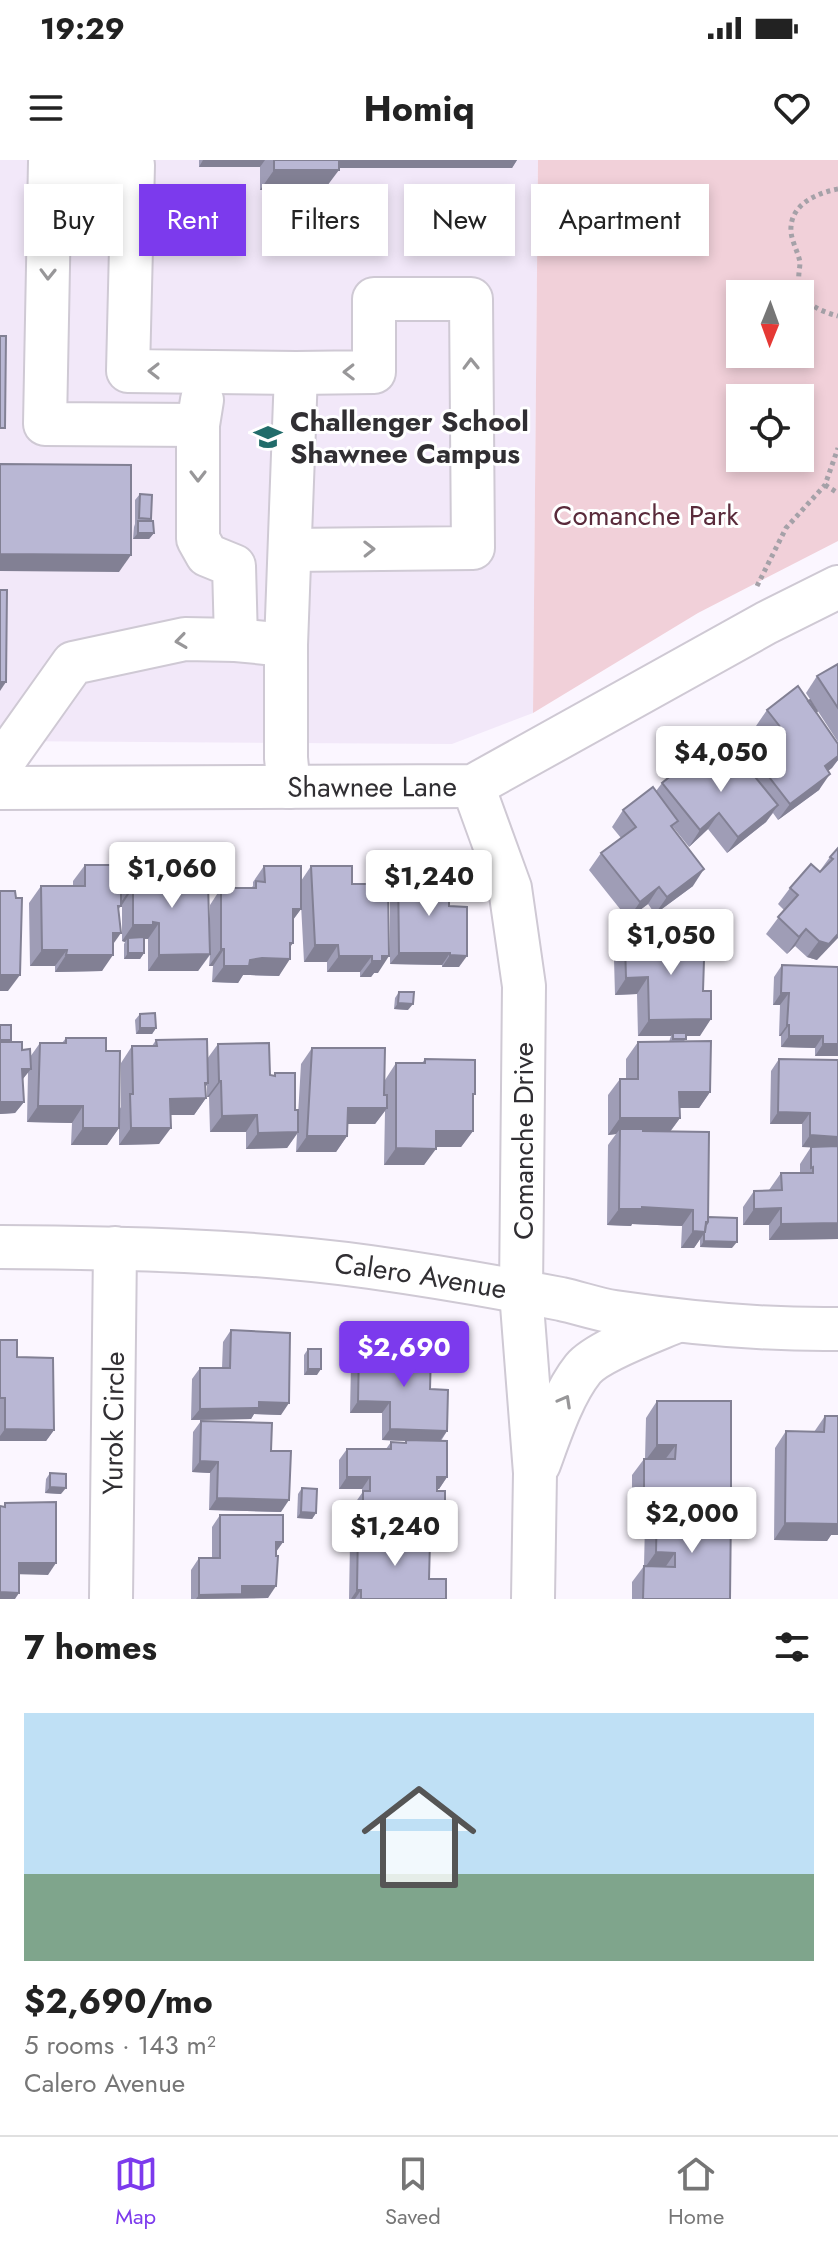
<!DOCTYPE html>
<html lang="en">
<head>
<meta charset="utf-8">
<style>
	body { margin:0; font-family:Jost,sans-serif; background:#f6f6f6; color:#222; height:100vh; display:flex; flex-direction:column; font-size:30px; white-space:nowrap }
	* { box-sizing:border-box; margin:0 }
	p { font-size:26px; color:#767676 }
	.icon { flex:none; width:44px; height:44px; fill:none; stroke:currentColor; stroke-width:2; stroke-linecap:round; stroke-linejoin:round }
	.map { position:relative; height:1439px; overflow:hidden }
	.drawer { display:flex; flex-direction:column; background:#fff; flex:1 }
	.drawer>* { flex:none }
	.guide { position:absolute; left:24px; top:24px; width:790px; height:72px; display:flex; gap:16px }
	.needle { width:52px; rotate:181deg }
	.controls { position:absolute; left:726px; top:120px; display:grid; gap:16px }
	.controls a { display:grid; place-items:center; width:88px; height:88px; border-radius:0px; background:#fff; box-shadow:0 4px 12px #0003; font-size:40px }
	.price { position:absolute; translate:-50% -68px; padding:0 18px; border-radius:8px; background:#fff; color:#222; font-size:26px; line-height:52px; filter:drop-shadow(0 2px 4px #0008) }
	.price::after { content:''; position:absolute; left:50%; top:48px; width:24px; height:18px; margin-left:-12px; background:inherit; clip-path:polygon(0 0,100% 0,50% 100%) }
	.price.selected { background:#7c3aed; color:#fff }
	ul { padding:0; list-style:none }
	li { display:grid; align-content:center; gap:16px; height:424px; padding:0 24px }
	li+li { border-top:2px solid #e0e0e0 }
	li span { display:grid; place-items:center; height:248px; border-radius:0px; color:#555 }
	li>.icon { margin-inline-start:auto }
	span .icon { width:144px; height:144px; fill:#fffc; stroke-width:1 }
	li b { font-size:34px }
	h2 { display:flex; justify-content:space-between; align-items:center; height:96px; padding:0 24px; font-size:34px }
	.pill { padding:0 28px; border-radius:0px; background:#fff; box-shadow:0 4px 12px #0003; font-size:28px; line-height:72px }
	.pill.selected { background:#7c3aed; color:#fff }
	.status { display:flex; justify-content:space-between; align-items:center; height:56px; padding:0 40px; background:#fff; direction:ltr }
	.status svg { height:22px; fill:currentColor }
	header { display:flex; justify-content:space-between; align-items:center; height:104px; padding:0 24px; background:#fff; font-size:36px; font-weight:700 }
	.menu { display:flex; justify-content:space-around; align-items:center; height:112px; border-top:2px solid #e0e0e0; background:#fff; font-size:22px; color:#767676 }
	.menu a { display:grid; justify-items:center; gap:4px }
	.menu .selected { color:#7c3aed }
	.map>svg:first-child { display:block }
	.built { fill:#f2e8f9 }
	.green { fill:#f1d0d9; fill-rule:evenodd }
	.lines { fill:none; stroke-linecap:round; stroke-linejoin:round }
	.minor-casing { stroke:#cfc9d4; stroke-width:46 }
	.path { stroke:#a5a1a8; stroke-width:5; stroke-dasharray:4 4; stroke-linecap:butt }
	.minor { stroke:#fff; stroke-width:42 }
	.wall { fill:#9f9db6 }
	.shaded-wall { fill:#828094 }
	.building { fill:#b9b7d4; stroke:#828094; stroke-width:2 }
	.oneway { stroke:#989799 }
	.labels { text-anchor:middle; stroke-width:6; stroke-linejoin:round; paint-order:stroke }
	.poi-label { font-size:28px; font-weight:bold; fill:#312f33; stroke:#fff; text-anchor:start }
	.park-label { font-size:28px; fill:#5a2b3b; stroke:#fff }
	.street-label { font-size:28px; fill:#312f33; stroke:#fff }
</style>
</head>
<body>
<div class="status"><b>19:29</b><svg viewBox="0 0 49 12"><path d="M0 12V9h3v3zM5 12V6h3v6zM10 12V3h3v9zM15 12V0h3v12zM26 1h20v11H26zM47 4h2v5h-2z"/></svg></div>
<header><svg class="icon" aria-label="menu" viewBox="0 0 24 24"><path d="M4 6h16M4 12h16M4 18h16"/></svg>Homiq<svg class="icon" aria-label="heart" viewBox="0 0 24 24"><path d="M12 20l-8-8c-3-5 5-10 8-4 3-6 11-1 8 4z"/></svg></header>
<div class="map">
<svg width="838" height="1439" viewBox="0 0 838 1439">
	<rect width="100%" height="100%" fill="#fbf6ff"/>
	<path class="built" d="M0 0H538L533 553 452 584 0 581Z"/>
	<path class="green" d="M538 0H838V381L698 453 533 553ZM740 134H800V194H740ZM740 238H800V298H740Z"/>
	<g class="lines">
		<defs>
			<g id="minor">
				<path d="M202 240 198 265V379L207 395 234 406 236 480"/>
				<path d="M198 265 45 264 50 2 133 5 128 211 296 213 286 485V598L289 627"/>
				<path d="M291 390 473 388 471 139H374V212L296 213"/>
				<path d="M0 613 7 596 73 503 185 479 236 480 286 485"/>
				<path d="M473 626 510 728 524 826 521 1132 535 1313 533 1439"/>
				<path id="s1" d="M0 628 473 626 766 463 838 427"/>
				<path id="s2" d="M0 1087C123 1088 247 1090 370 1107 434 1116 498 1127 561 1139 579 1143 596 1149 614 1152 689 1163 763 1170 838 1169"/>
				<path d="M539 1304C550 1274 563 1234 583 1209 598 1191 654 1171 677 1161"/>
				<path id="s3" d="M111 1439 115 1088"/>
			</g>
		</defs>
		<use href="#minor" class="minor-casing"/>
		<g class="path">
			<path d="M838 29C816 33 789 45 791 72 792 82 798 92 800 102 800 108 798 115 799 121 799 143 820 151 838 156"/>
			<path d="M825 325 838 333"/>
			<path d="M757 426 786 368 825 325 838 288"/>
		</g>
		<use href="#minor" class="minor"/>
	</g>
	<g class="wall">
		<path d="M199 0H517L512 8H339L324 30H260V7H199Z"/>
		<path d="M140 334 151 359 149 361 154 373 149 379H133L134 367 135 364V340Z"/>
		<path d="M838 504V582L806 533 817 516Z"/>
		<path d="M767 550 816 552 838 584V600L828 611 819 630 778 660 773 653 766 662 727 693 708 669 689 687 673 667 693 726 655 754 648 744 628 759 589 710 601 693 621 678 612 667 623 650 656 631 662 623 707 612 747 607 756 595 770 585 756 566Z"/>
		<path d="M838 688 817 800 807 797 795 786 787 794 766 774 784 750 778 744 790 728 819 712 830 697Z"/>
		<path d="M131 704 171 723 210 783V745L221 728H251L253 726V722L264 706 301 721 311 706 352 724 378 813H374L371 817H360V812H327V802H304L301 744V749L293 760 290 787 279 816 250 815H243L238 823 212 822 213 806H209L210 795 198 811H148V779H144V793L140 799H124V784L125 782 122 781V745L118 750 113 784 102 811 55 812V806H30L29 743 41 726H73V721L85 705 121 718Z"/>
		<path d="M398 711 434 739 449 746 459 807H442V805L390 804V723Z"/>
		<path d="M667 774 700 876H686L684 882 710 932 699 948H679L680 958 670 972 708 1057 732 1088 700 1087V1079L694 1088H681L682 1066 632 1064 631 1066 607 1065 608 985 616 974 608 975V935L620 919H626V899L638 882H669L671 876H638L637 834 615 835 614 799 625 783 662 782Z"/>
		<path d="M782 805 838 896H815V888L781 887V876H779L780 845H773L774 817Z"/>
		<path d="M399 832 408 850 394 849 395 838Z"/>
		<path d="M140 854 156 868 152 874H136L135 860Z"/>
		<path d="M0 865 11 880 9 882 22 890 30 897 40 883H62L66 878 106 891 119 950 121 947V903L132 886H152L156 880 207 899 218 884 270 915H274L275 913 298 955 301 904 312 888 385 920 396 903H422L425 899 473 938V971L461 987H436L424 1005H384L385 951 375 964H347V976L336 992H296L297 974 287 988 246 989V972H210L209 937H207V925L205 927 206 938 194 955H171L159 984 119 985V957V968L107 985H71L72 963 27 962 28 912 22 920 24 942 15 953 0 954Z"/>
		<path d="M779 899 838 900V1079L769 1080V1065H743V1047L754 1031 769 1030 781 1013H800V1004L811 987H802V964H770L771 911Z"/>
		<path d="M231 1170 281 1255 254 1254 251 1259 191 1260 192 1219 200 1208H222L223 1182Z"/>
		<path d="M0 1180 17 1197 54 1270 46 1281H0Z"/>
		<path d="M308 1189 317 1215H304V1195Z"/>
		<path d="M359 1191 430 1229 447 1271 441 1281 447 1317 439 1329H437L445 1365 437 1376H412V1369L396 1370V1381L446 1439H349L350 1381 357 1372H355V1343L362 1333V1329H339V1300L347 1289H386L391 1282 404 1283 406 1281 382 1280V1253H350L351 1203Z"/>
		<path d="M657 1241 720 1347 730 1439H632V1422L644 1406 645 1363 652 1353H632V1315L644 1299H645L646 1258Z"/>
		<path d="M825 1256H838V1375H831L827 1381 774 1380 775 1288 786 1271 814 1272Z"/>
		<path d="M201 1261 271 1291 281 1352 209 1350 210 1313 192 1312 193 1272Z"/>
		<path d="M50 1313 61 1334 45 1333 46 1319Z"/>
		<path d="M302 1328 316 1353 312 1359 297 1358 298 1334Z"/>
		<path d="M220 1355 283 1382 276 1392 268 1438 191 1439V1410L199 1398H212V1367Z"/>
	</g>
	<g class="shaded-wall">
		<path d="M203 0H265L260 7H199Z"/>
		<path d="M330 0H517L512 8H325Z"/>
		<path d="M274 10H339L324 30H260Z"/>
		<path d="M138 373H154L149 379H133Z"/>
		<path d="M0 394 131 395 119 412 0 411Z"/>
		<path d="M0 522H6L0 531Z"/>
		<path d="M838 596V600L832 608 813 623 825 606Z"/>
		<path d="M830 614 819 630 778 660 790 644Z"/>
		<path d="M778 645 766 662 727 693 738 677Z"/>
		<path d="M719 653 708 669 689 687 700 670Z"/>
		<path d="M704 709 693 726 655 754 667 737Z"/>
		<path d="M659 727 648 744 628 759 640 742Z"/>
		<path d="M131 728H133L122 745H119Z"/>
		<path d="M293 749H301L289 765Z"/>
		<path d="M153 762 159 763 148 779 128 778 125 782 122 781 133 765Z"/>
		<path d="M806 769 795 786 787 794 799 777Z"/>
		<path d="M113 773H121L109 790Z"/>
		<path d="M838 774V778L817 800 807 797 819 781Z"/>
		<path d="M290 783H293L282 799H290L279 816 250 815H243L238 823 212 822 224 806Z"/>
		<path d="M315 785H338L327 802H304Z"/>
		<path d="M221 789H224L213 806H209Z"/>
		<path d="M42 790H67L55 806H30Z"/>
		<path d="M128 793H144L140 799H124Z"/>
		<path d="M399 793H450L442 805 390 804Z"/>
		<path d="M210 794 198 811H148L159 795Z"/>
		<path d="M66 795H113L102 811 55 812Z"/>
		<path d="M450 795 467 796 459 807H442Z"/>
		<path d="M339 796H372L360 812H327Z"/>
		<path d="M382 796H389L378 813H374L371 817H360L372 801Z"/>
		<path d="M0 815H20L8 831H0Z"/>
		<path d="M648 817 637 834 615 835 626 818Z"/>
		<path d="M781 833H789L780 845H773Z"/>
		<path d="M398 843 413 844 408 850 394 849Z"/>
		<path d="M711 859 700 876H673V873L671 876H638L649 860Z"/>
		<path d="M787 865H789L781 876H779Z"/>
		<path d="M140 868H156L152 874H136Z"/>
		<path d="M789 876H823L815 888 781 887Z"/>
		<path d="M823 884H838V896H815Z"/>
		<path d="M22 909H31L22 920Z"/>
		<path d="M219 921H221L209 937H207Z"/>
		<path d="M205 923H208L197 938H206L194 955H159L170 939Z"/>
		<path d="M679 932H710L699 948H667Z"/>
		<path d="M0 942H24L15 953 0 954Z"/>
		<path d="M38 946H83L72 963 27 962Z"/>
		<path d="M348 948H387L375 964H336Z"/>
		<path d="M778 952 810 953 802 964H770Z"/>
		<path d="M257 955 246 972H210L222 956Z"/>
		<path d="M620 958H680L668 974 620 969 616 974 608 975Z"/>
		<path d="M83 968H119L107 985H71Z"/>
		<path d="M131 968H171L159 984 119 985Z"/>
		<path d="M436 971H473L461 987H425Z"/>
		<path d="M298 972 287 988 246 989 258 973Z"/>
		<path d="M810 975 838 977V989L802 987Z"/>
		<path d="M307 976H347L336 992H296Z"/>
		<path d="M396 988 436 989 424 1005H384Z"/>
		<path d="M642 1047 693 1050 682 1066 632 1064 631 1066 607 1065 619 1049Z"/>
		<path d="M781 1048 769 1065H743L754 1049Z"/>
		<path d="M706 1062H708L705 1072 694 1088H681L693 1071Z"/>
		<path d="M838 1063V1079L769 1080 781 1064Z"/>
		<path d="M704 1081 737 1082 732 1088 700 1087Z"/>
		<path d="M308 1209H321L317 1215H304Z"/>
		<path d="M358 1241 390 1242 382 1253H350Z"/>
		<path d="M259 1242 289 1243 281 1255 254 1254 251 1259 191 1260 200 1249Z"/>
		<path d="M5 1269 54 1270 46 1281H0V1276Z"/>
		<path d="M390 1269 447 1271 439 1282 382 1280Z"/>
		<path d="M657 1285H676L664 1301H645Z"/>
		<path d="M200 1301 218 1302 210 1313 192 1312Z"/>
		<path d="M347 1317H370L362 1329H339Z"/>
		<path d="M437 1317H447L439 1329H429Z"/>
		<path d="M50 1327 66 1328 61 1334 45 1333Z"/>
		<path d="M705 1332 731 1333 719 1349 657 1347 652 1353H632L644 1337Z"/>
		<path d="M217 1338 289 1340 281 1352 209 1350Z"/>
		<path d="M301 1352 316 1353 312 1359 297 1358Z"/>
		<path d="M420 1358 412 1369 358 1372V1369L355 1372 363 1360Z"/>
		<path d="M838 1360V1375H831L827 1381 774 1380 785 1363Z"/>
		<path d="M420 1365H445L437 1376H412Z"/>
		<path d="M276 1382H283L275 1393Z"/>
		<path d="M656 1392 675 1393 664 1409H644Z"/>
		<path d="M19 1403H56L48 1415 11 1414Z"/>
		<path d="M242 1426H276L268 1438 196 1439 199 1435Z"/>
		<path d="M357 1430H361L355 1439H351Z"/>
		<path d="M0 1432 19 1433 15 1439H0Z"/>
	</g>
	<g class="building">
		<rect x="274" y="0" width="65" height="10"/>
		<path d="M0 176H6L5 268H0Z"/>
		<path d="M0 304 131 305V395L0 394Z"/>
		<path d="M140 334 152 335 151 359 139 358Z"/>
		<path d="M138 361H153L154 373H138Z"/>
		<path d="M0 430H7L6 522H0Z"/>
		<path d="M838 504V548L817 516Z"/>
		<path d="M798 526 838 584V596L825 606 830 614 790 644 766 613 769 611 756 595 785 573 767 550Z"/>
		<path d="M810 540 817 551 816 552 808 541Z"/>
		<path d="M733 590 778 645 738 677 719 653 700 670 662 623 694 597 707 612Z"/>
		<path d="M653 627 678 661 671 666 704 709 667 737 659 727 640 742 601 693 636 667 623 650Z"/>
		<path d="M838 688V774L829 784 819 781 806 769 799 777 778 757 798 735 790 728 811 704 820 712 833 699 830 697Z"/>
		<path d="M131 704 171 705V723H208L210 794 159 795V763L153 762V765H133V728H131Z"/>
		<path d="M85 705H121V746H118L121 773H113V795H66L67 790H42L41 726H85Z"/>
		<path d="M264 706H301V749H293V783H290V799L262 798 250 800 249 806H224V789H221V728H256V721L265 722Z"/>
		<path d="M311 706H352V724H388L389 796H382V801H372V796H339L338 785H315Z"/>
		<path d="M398 711 434 712V739H449V746L467 747V796L450 795V793H399Z"/>
		<path d="M0 731H15L16 738H22L20 815H0Z"/>
		<path d="M696 773V789H702V800H704L703 831H711V859L649 860 648 817 626 818 625 783 668 782 667 774Z"/>
		<path d="M144 777V793H128V778Z"/>
		<path d="M782 805 838 807V884H823V876H789V865H787L789 833H781Z"/>
		<path d="M399 832H414L413 844 398 843Z"/>
		<path d="M155 853 156 868H140V854Z"/>
		<rect x="0" y="865" width="11" height="15"/>
		<rect x="673" y="873" width="13" height="6"/>
		<path d="M66 878H106V891H120L119 968H83V946H38L40 883H66Z"/>
		<path d="M207 879 208 923H205L206 938 170 939 171 968H131L130 934H133L132 886H157L156 880Z"/>
		<path d="M711 881 710 932H679L680 958H620V919H638V882Z"/>
		<path d="M0 882H22V890L30 889 31 909H22L24 942H0Z"/>
		<path d="M269 883 270 915 275 916V913H295V950H298V972L258 973 257 955 222 956 221 921H219L218 884Z"/>
		<path d="M312 888H385L384 935H387V948H348L347 976H307Z"/>
		<path d="M425 899 475 900V934H473V971H436V989L396 988V903H425Z"/>
		<path d="M779 899 838 900V977L810 975V953L778 952Z"/>
		<path d="M620 969H643V971L709 972 708 1062H706L705 1072 693 1071V1050L642 1047V1049H619Z"/>
		<path d="M838 986V1063L781 1064V1048L754 1049V1031L782 1030 781 1013H813V1007L811 1008V987Z"/>
		<path d="M708 1057 737 1058V1082L704 1081V1072H705L706 1065 708 1062Z"/>
		<path d="M231 1170 290 1173 289 1243 259 1242V1248L200 1249V1208H230Z"/>
		<path d="M0 1180H17V1197L53 1198 54 1270 5 1269V1238H0Z"/>
		<rect x="308" y="1189" width="13" height="20"/>
		<path d="M359 1191 431 1192 430 1229 448 1230 447 1271 390 1269V1242L358 1241Z"/>
		<path d="M657 1241H731V1333L705 1332 704 1337H644V1299H675L676 1285H657Z"/>
		<path d="M825 1256H838V1364L785 1363 786 1271 824 1272Z"/>
		<path d="M201 1261 272 1263 271 1291H291L289 1340 217 1338 218 1302 200 1301Z"/>
		<path d="M406 1280 447 1281V1317H437V1331H445V1365H420V1358L363 1360V1331H370V1317H347V1289H391V1282L406 1283Z"/>
		<path d="M50 1313 66 1314V1328L50 1327Z"/>
		<path d="M302 1328 317 1329 316 1353 301 1352Z"/>
		<path d="M56 1342V1403H19V1433L0 1432V1346L5 1347V1343Z"/>
		<path d="M657 1347 731 1348 730 1439H643L644 1406 675 1407V1393L656 1392Z"/>
		<path d="M220 1355H283V1382H276V1396H278L276 1426H242V1434L199 1435V1398H220Z"/>
		<path d="M358 1369H396V1381H430L429 1419H446V1439H361V1430H357Z"/>
	</g>
	<defs><path id="oneway-chevron" d="M-2-3.5L2.5 0L-2 3.5" fill="none" stroke-width="1.6" stroke-linecap="round" stroke-linejoin="round" transform="scale(2)"/></defs>
	<g class="oneway">
		<use href="#oneway-chevron" transform="translate(48 114) rotate(91)"/>
		<use href="#oneway-chevron" transform="translate(471 204) rotate(-91)"/>
		<use href="#oneway-chevron" transform="translate(154 211) rotate(180)"/>
		<use href="#oneway-chevron" transform="translate(349 212) rotate(179)"/>
		<use href="#oneway-chevron" transform="translate(198 316) rotate(90)"/>
		<use href="#oneway-chevron" transform="translate(369 389) rotate(-1)"/>
		<use href="#oneway-chevron" transform="translate(181 481) rotate(172)"/>
		<use href="#oneway-chevron" transform="translate(565 1241) rotate(-61)"/>
	</g>
	<defs>
		<symbol id="school-bare" viewBox="-9 -9 18 18"><path d="M0-5L7-2L0 1L-7-2ZM-4 1L0 2.5L4 1V4Q0 6-4 4Z" fill="#216c6a" stroke="#fff" stroke-width="2.5" paint-order="stroke"/></symbol>
	</defs>
	<g fill-rule="evenodd">
		<use href="#school-bare" x="248" y="257" width="40" height="40"/>
	</g>
	<g class="labels">
		<g class="poi-label">
			<text x="290" y="271">Challenger School<tspan x="290" dy="32">Shawnee Campus</tspan></text>
		</g>
		<g class="park-label">
			<text x="646" y="365">Comanche Park</text>
		</g>
		<g class="street-label">
			<text dy="10" stroke="none"><textPath href="#s1" startOffset="372">Shawnee Lane</textPath></text>
			<text transform="translate(523 981) rotate(-90)" y="10">Comanche Drive</text>
			<text dy="10" stroke="none"><textPath href="#s2" startOffset="422">Calero Avenue</textPath></text>
			<text dy="10" stroke="none"><textPath href="#s3" startOffset="176">Yurok Circle</textPath></text>
		</g>
	</g>
</svg>
<div class="controls">
<a><svg class="needle" viewBox="-14 -14 28 28"><path d="M0-13l5 13h-10z" fill="#e53935"/><path d="M0 13l5-13h-10z" fill="#767676"/></svg></a>
<a><svg class="icon" aria-label="locate" viewBox="0 0 24 24"><circle cx="12" cy="12" r="6"/><path d="M12 2v4M12 18v4M2 12h4M18 12h4"/></svg></a>
</div>
<b class="price" style="left:721px;top:634px">$4,050</b>
<b class="price" style="left:172px;top:750px">$1,060</b>
<b class="price" style="left:429px;top:758px">$1,240</b>
<b class="price" style="left:671px;top:817px">$1,050</b>
<b class="price selected" style="left:404px;top:1229px">$2,690</b>
<b class="price" style="left:692px;top:1395px">$2,000</b>
<b class="price" style="left:395px;top:1408px">$1,240</b>
<div class="guide">
<a class="pill">Buy</a>
<a class="pill selected">Rent</a>
<a class="pill">Filters</a>
<a class="pill">New</a>
<a class="pill">Apartment</a>
</div>
</div>
<section class="drawer">
<h2>7 homes<svg class="icon" aria-label="filters" viewBox="0 0 24 24"><path d="M4 7h16M4 17h16"/><circle cx="9" cy="7" r="2"/><circle cx="15" cy="17" r="2"/></svg></h2>
<ul>
<li><span style="background:linear-gradient(#bfe0f5 65%,#7fa58c 0)"><svg class="icon" aria-label="home" viewBox="0 0 24 24"><path d="M3 11l9-7 9 7M6 9v11h12V9"/></svg></span><div><b>$2,690/mo</b><p>5 rooms · 143 m²</p><p>Calero Avenue</p></div></li>
</ul>
</section>
<nav class="menu">
<a class="selected"><svg class="icon" aria-label="map" viewBox="0 0 24 24"><path d="M3 6l6-2 6 2 6-2v14l-6 2-6-2-6 2zM9 4v14M15 6v14"/></svg>Map</a>
<a><svg class="icon" aria-label="saved" viewBox="0 0 24 24"><path d="M7 4h10v16l-5-4-5 4z"/></svg>Saved</a>
<a><svg class="icon" aria-label="home" viewBox="0 0 24 24"><path d="M3 11l9-7 9 7M6 9v11h12V9"/></svg>Home</a>
</nav>
</body>
</html>
